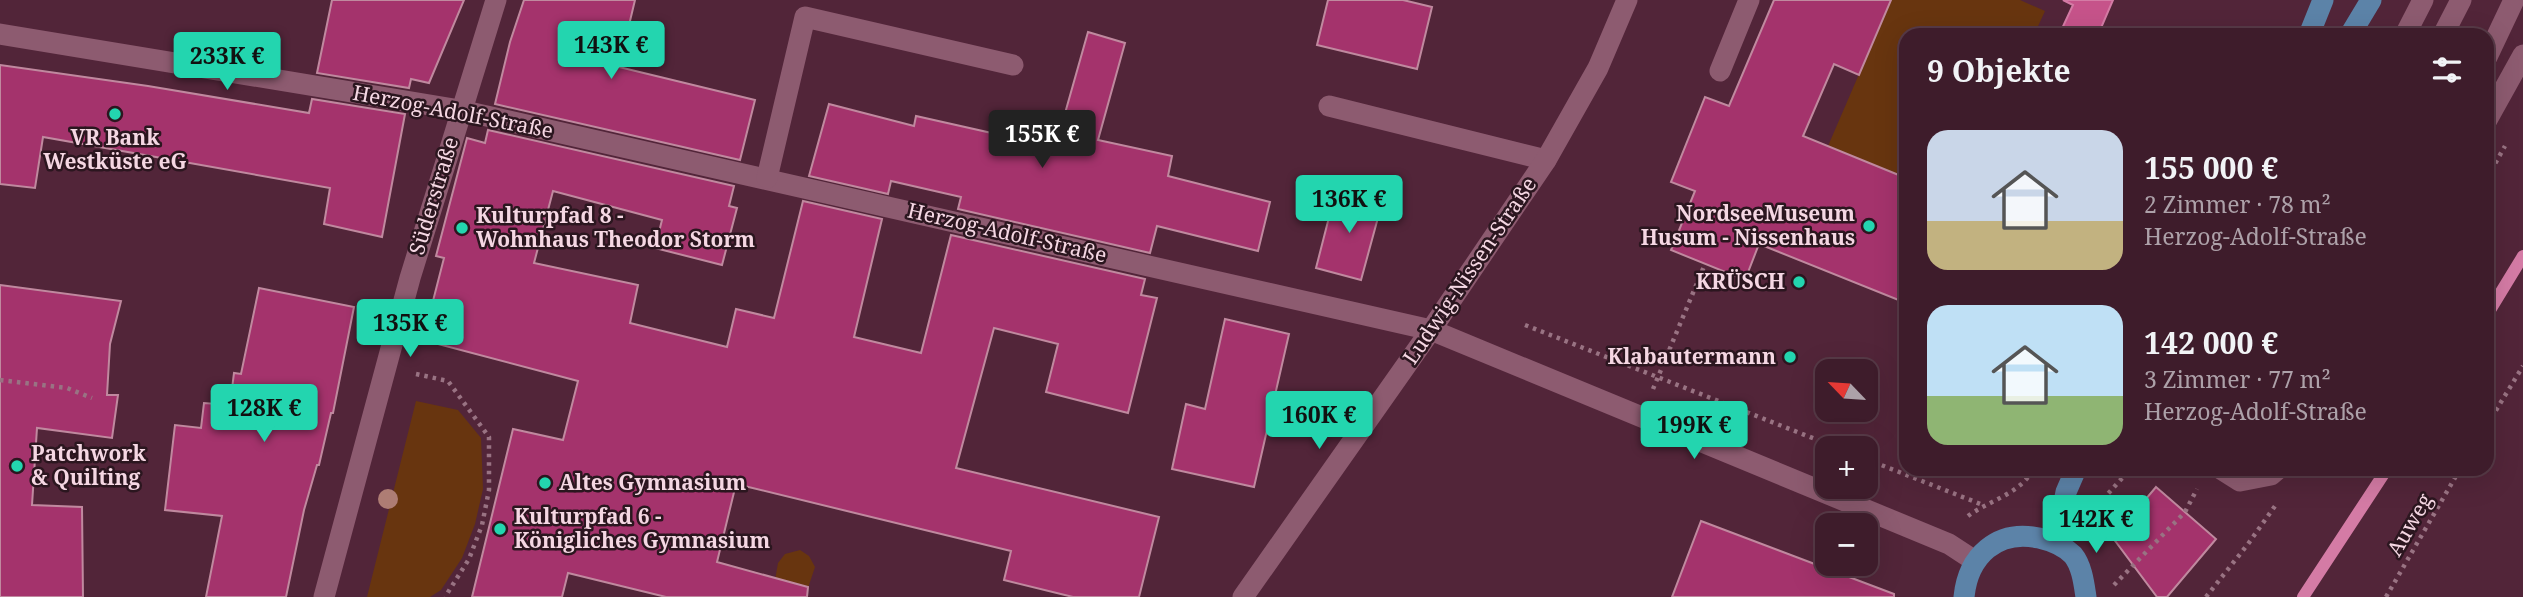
<!DOCTYPE html>
<html lang="de">
<head>
<meta charset="utf-8">
<style>
	body { margin:0; font-family:"Noto Serif",serif; background:#452533; color:#f1f3f6; height:100vh; display:flex; flex-direction:column; font-size:26px; white-space:nowrap }
	* { box-sizing:border-box; margin:0 }
	p { font-size:23px; color:#ada1a9 }
	.icon { flex:none; width:38px; height:38px; fill:none; stroke:currentColor; stroke-width:2; stroke-linecap:round; stroke-linejoin:round }
	.map { position:relative; flex:1; overflow:hidden }
	.details { position:absolute; left:1899px; top:28px; width:595px; height:448px; display:flex; flex-direction:column; background:#3e1c2b; border-radius:21px; box-shadow:0 7px 28px #0002,0 0 0 2px #573a47 }
	.details>* { flex:none }
	.needle { width:46px; rotate:295deg }
	.fabs { position:absolute; left:1815px; top:359px; display:grid; gap:14px }
	.fabs a { display:grid; place-items:center; width:63px; height:63px; border-radius:14px; background:#3e1c2b; box-shadow:0 7px 28px #0002,0 0 0 2px #573a47; font-size:35px }
	.price { position:absolute; translate:-50% -60px; padding:0 16px; border-radius:7px; background:#23d5af; color:#111; font-size:23px; line-height:46px; filter:drop-shadow(0 2px 4px #0008) }
	.price::after { content:''; position:absolute; left:50%; top:42px; width:21px; height:16px; margin-left:-10px; background:inherit; clip-path:polygon(0 0,100% 0,50% 100%) }
	.price.selected { background:#222; color:#fff }
	ul { padding:0; list-style:none }
	li { display:flex; align-items:center; gap:21px; height:175px; padding:0 28px }
	li span { display:grid; place-items:center; flex:none; width:196px; height:140px; border-radius:21px; color:#555 }
	li>.icon { margin-inline-start:auto }
	span .icon { width:84px; height:84px; fill:#fffc; stroke-width:1 }
	li b { font-size:30px }
	h2 { display:flex; justify-content:space-between; align-items:center; height:84px; padding:0 28px; font-size:30px }
	.map>svg:first-child { display:block }
	.green { fill:#68350f }
	.water { fill:#c6538a; stroke:#d47ba5; stroke-width:2 }
	.lines { fill:none; stroke-linecap:round; stroke-linejoin:round }
	.stream { stroke:#d47ba5; stroke-width:12 }
	.building { fill:#a4336c; stroke:#c0899f; stroke-width:2 }
	.path { stroke:#997383; stroke-width:4.5; stroke-dasharray:3.5 5; stroke-linecap:butt }
	.minor { stroke:#8d5b70; stroke-width:21 }
	.major { stroke:#5c83a8; stroke-width:21 }
	.tree { fill:#ae7d74 }
	.poi-dot { fill:#23d5af; stroke:#2b161f; stroke-width:2.5 }
	.labels { text-anchor:middle; stroke-width:5; stroke-linejoin:round; paint-order:stroke }
	.street-label { font-size:21px; fill:#f5d7e3; stroke:#2b161f }
	.poi-label { font-size:21px; font-weight:bold; fill:#f5d7e3; stroke:#2b161f; text-anchor:start }
</style>
</head>
<body>
<div class="map">
<svg width="2523" height="597" viewBox="0 0 2523 597">
	<rect width="100%" height="100%" fill="#522539"/>
	<g class="green">
		<path d="M1891 0H2020L2045 11 2034 35H1906V178L1828 146Z"/>
		<path d="M416 401 458 410 481 438 483 489 475 524 462 558 441 590 430 597H367Z"/>
		<path d="M800 550 809 556 815 567 805 597H772L778 563 785 554Z"/>
	</g>
	<path class="water" d="M2063 0H2113L2098 35H2059L2073 5Z"/>
	<g class="lines">
		<g class="stream">
			<path d="M2487 315 2523 256"/>
			<path d="M2303 597 2387 469"/>
		</g>
	</g>
	<g class="building">
		<path d="M332 0H464L429 83 411 79 409 88 317 73Z"/>
		<path d="M524 0H635L619 67 755 100 740 160 495 104 510 42Z"/>
		<path d="M1328 0H1403L1432 7 1417 69 1317 45Z"/>
		<path d="M1774 0H1891L1859 75 1834 64 1803 136 1906 178V303L1759 244 1745 280 1671 250 1695 191 1671 182 1705 97 1729 106Z"/>
		<path d="M1088 32 1125 43 1098 140 1172 156 1168 176 1270 202 1258 251 1157 226 1150 253 958 209 961 197 891 181 888 194 809 176 829 104 914 126 916 116 1014 138 1017 128 1058 138Z"/>
		<path d="M0 65 148 86 309 113 312 99 405 114 382 237 324 224 330 188 43 137 35 188 0 184Z"/>
		<path d="M488 130 734 186 729 206 737 208 722 265 655 248 662 220 553 191 534 263 638 285 630 323 727 347 736 309 774 318 803 201 882 219 854 337 921 353 951 235 1145 279 1141 295 1157 298 1128 413 1046 392 1058 344 994 328 956 468 1159 517 1139 597H1073L1004 580 1011 551 736 484 717 562 808 587 807 597H666L568 573 562 597H472L513 429 563 440 578 381 423 340 444 258 436 256 467 138 485 143Z"/>
		<path d="M1336 190 1382 203 1361 280 1316 268Z"/>
		<path d="M0 285 121 301 110 344 107 395H118L112 438 37 428 32 505 82 507 83 597H0Z"/>
		<path d="M259 288 354 307 333 413H331L319 465H317L304 510 286 597H206L222 516 165 510 175 425 201 428 204 403 230 405 234 373 241 374Z"/>
		<path d="M1225 319 1289 334 1254 487 1172 469 1186 404 1205 409Z"/>
		<path d="M2156 487 2216 539 2167 597H2157L2113 538Z"/>
		<path d="M1701 521 1894 594V597H1672Z"/>
	</g>
	<g class="lines">
		<g class="path">
			<path d="M2487 178 2505 146"/>
			<path d="M1525 325 1838 448"/>
			<path d="M416 374 448 381 489 437V490L482 525 469 559 445 597"/>
			<path d="M0 380 67 388 92 398"/>
			<path d="M1653 389 1705 264"/>
			<path d="M2487 425 2523 366"/>
			<path d="M1866 459 1983 505"/>
			<path d="M2097 506 2124 476"/>
			<path d="M1968 516C1988 501 2022 493 2033 469"/>
			<path d="M2114 585 2185 512 2197 489"/>
			<path d="M2206 597 2248 544 2275 506"/>
			<path d="M2386 597 2460 469"/>
		</g>
		<g class="minor">
			<path d="M0 34 460 110 1431 330 1949 544 1975 561"/>
			<path d="M2405 35 2423 0"/>
			<path d="M2443 35 2461 0"/>
			<path d="M2487 57 2514 0"/>
			<path d="M1720 71 1749 0"/>
			<path d="M1329 106 1546 160"/>
			<path d="M2487 120 2523 55"/>
			<path d="M767 178 805 17 1013 65"/>
			<path d="M2221 469 2240 481 2271 475 2278 469"/>
			<path d="M324 597 410 278 496 0"/>
			<path d="M1243 597 1431 330 1546 160 1598 68 1627 0"/>
		</g>
		<g class="major">
			<path d="M2309 35 2323 0"/>
			<path d="M2350 35 2371 0"/>
			<path d="M2056 542 2066 492 2076 469"/>
			<path d="M1964 597C1968 556 1997 529 2039 538 2052 541 2063 545 2073 555 2082 566 2084 584 2086 597"/>
		</g>
	</g>
	<circle class="tree" cx="388" cy="499" r="10"/>
	<g class="poi-dot">
		<circle cx="115" cy="114" r="7"/>
		<circle cx="1869" cy="226" r="7"/>
		<circle cx="462" cy="228" r="7"/>
		<circle cx="1799" cy="282" r="7"/>
		<circle cx="1790" cy="357" r="7"/>
		<circle cx="17" cy="466" r="7"/>
		<circle cx="545" cy="483" r="7"/>
		<circle cx="500" cy="529" r="7"/>
	</g>
	<g class="labels">
		<g class="street-label">
			<text transform="translate(453 112) rotate(11)" y="7">Herzog-Adolf-Straße</text>
			<text transform="translate(434 196) rotate(-73)" y="7">Süderstraße</text>
			<text transform="translate(1007 233) rotate(13)" y="7">Herzog-Adolf-Straße</text>
			<text transform="translate(1470 271) rotate(-56)" y="7">Ludwig-Nissen-Straße</text>
			<text transform="translate(2410 525) rotate(-60)" y="7">Auweg</text>
		</g>
		<g class="poi-label">
			<text x="115" y="145" text-anchor="middle">VR Bank<tspan x="115" dy="24">Westküste eG</tspan></text>
			<text x="1855" y="221" text-anchor="end">NordseeMuseum<tspan x="1855" dy="24">Husum - Nissenhaus</tspan></text>
			<text x="476" y="223">Kulturpfad 8 -<tspan x="476" dy="24">Wohnhaus Theodor Storm</tspan></text>
			<text x="1785" y="289" text-anchor="end">KRÜSCH</text>
			<text x="1776" y="364" text-anchor="end">Klabautermann</text>
			<text x="31" y="461">Patchwork<tspan x="31" dy="24">&amp; Quilting</tspan></text>
			<text x="559" y="490">Altes Gymnasium</text>
			<text x="514" y="524">Kulturpfad 6 -<tspan x="514" dy="24">Königliches Gymnasium</tspan></text>
		</g>
	</g>
</svg>
<div class="fabs">
<a><svg class="needle" viewBox="-14 -14 28 28"><path d="M0-13l5 13h-10z" fill="#e53935"/><path d="M0 13l5-13h-10z" fill="#ada1a9"/></svg></a>
<a>+</a>
<a>−</a>
</div>
<b class="price" style="left:611px;top:81px">143K €</b>
<b class="price" style="left:227px;top:92px">233K €</b>
<b class="price selected" style="left:1042px;top:170px">155K €</b>
<b class="price" style="left:1349px;top:235px">136K €</b>
<b class="price" style="left:410px;top:359px">135K €</b>
<b class="price" style="left:264px;top:444px">128K €</b>
<b class="price" style="left:1319px;top:451px">160K €</b>
<b class="price" style="left:1694px;top:461px">199K €</b>
<b class="price" style="left:2096px;top:555px">142K €</b>
<section class="details">
<h2>9 Objekte<svg class="icon" aria-label="filters" viewBox="0 0 24 24"><path d="M4 7h16M4 17h16"/><circle cx="9" cy="7" r="2"/><circle cx="15" cy="17" r="2"/></svg></h2>
<ul>
<li><span style="background:linear-gradient(#c9d6e8 65%,#c2b280 0)"><svg class="icon" aria-label="home" viewBox="0 0 24 24"><path d="M3 11l9-7 9 7M6 9v11h12V9"/></svg></span><div><b>155 000 €</b><p>2 Zimmer · 78 m²</p><p>Herzog-Adolf-Straße</p></div></li>
<li><span style="background:linear-gradient(#bfe0f5 65%,#8fb573 0)"><svg class="icon" aria-label="home" viewBox="0 0 24 24"><path d="M3 11l9-7 9 7M6 9v11h12V9"/></svg></span><div><b>142 000 €</b><p>3 Zimmer · 77 m²</p><p>Herzog-Adolf-Straße</p></div></li>
</ul>
</section>
</div>
</body>
</html>
